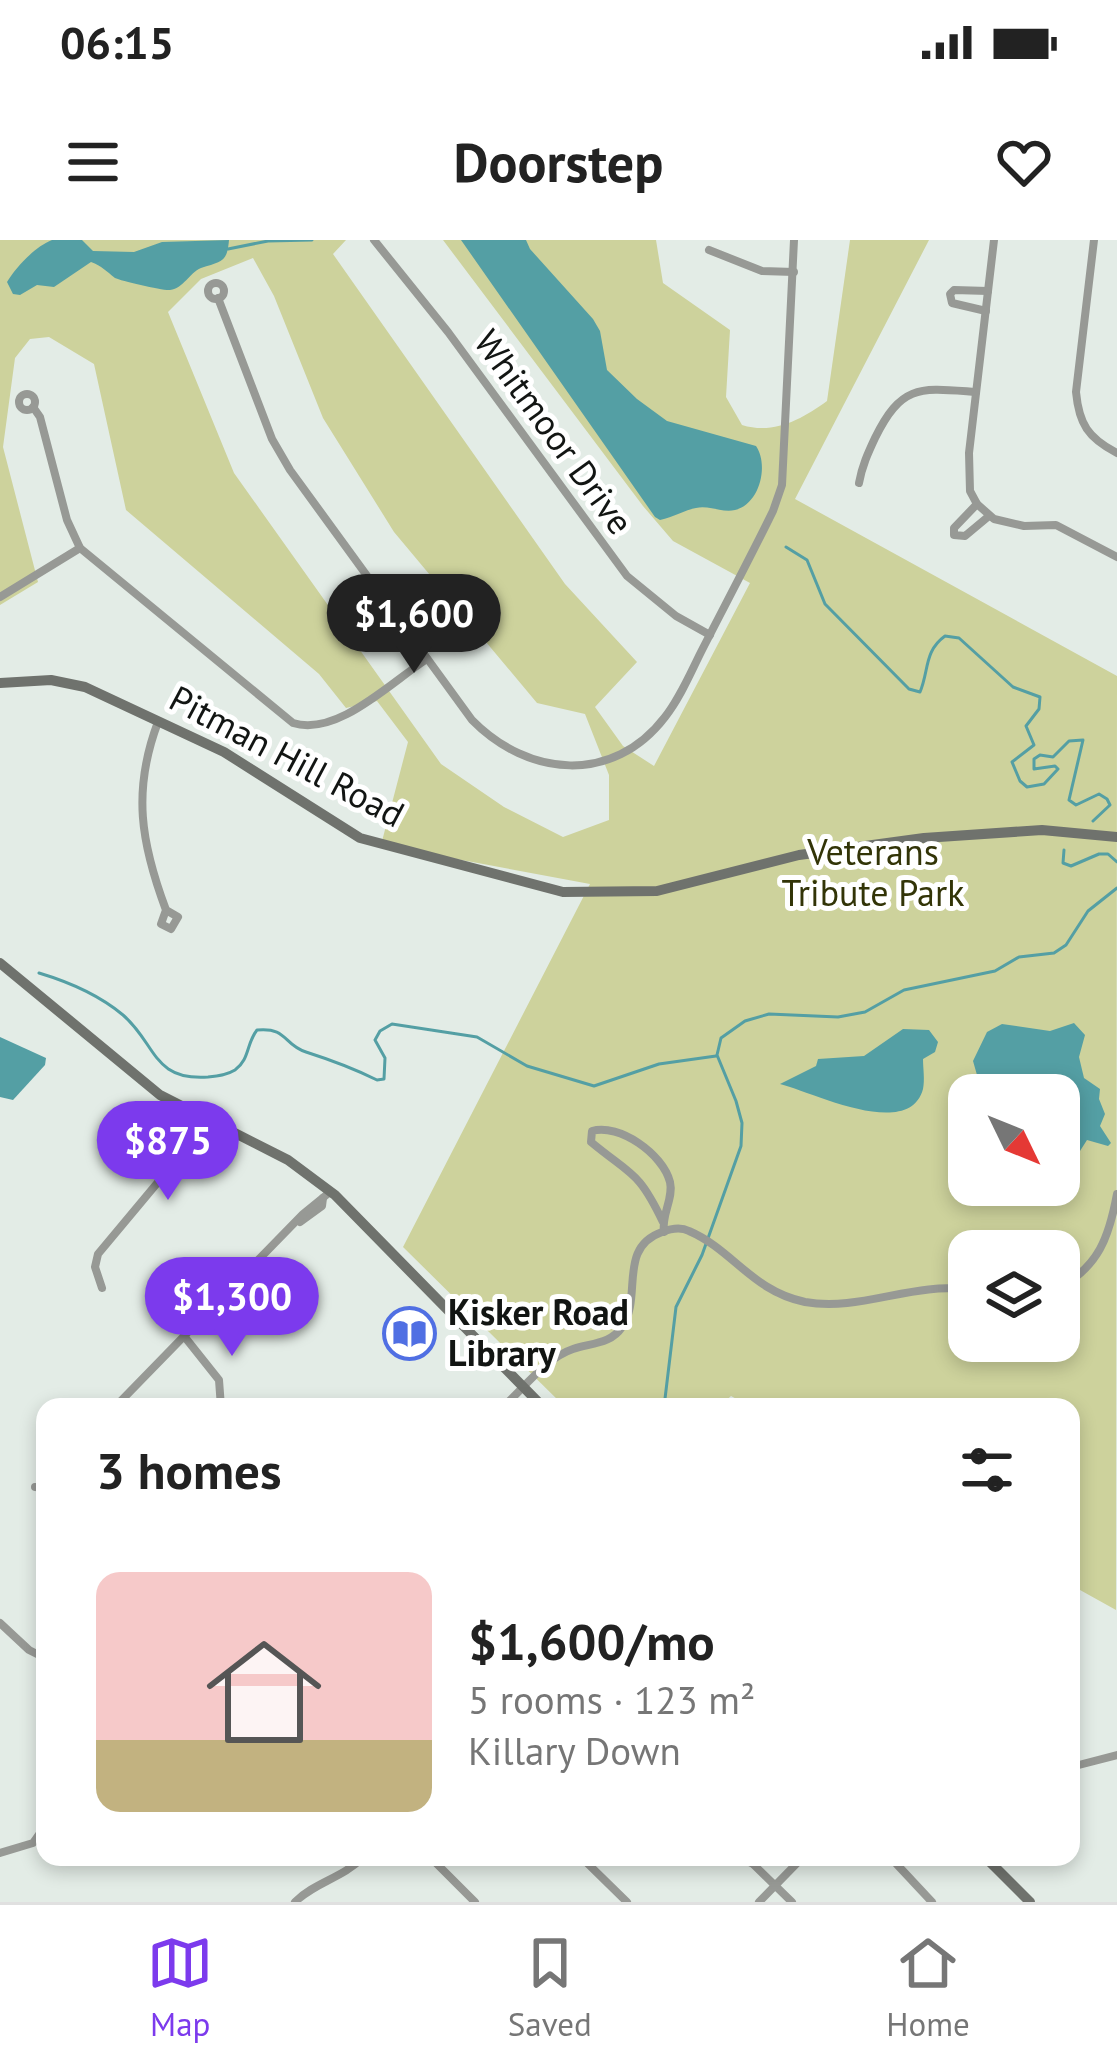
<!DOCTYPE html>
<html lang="en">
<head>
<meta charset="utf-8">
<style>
	body { margin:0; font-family:"PT Sans",sans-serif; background:#f2f2f2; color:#222; height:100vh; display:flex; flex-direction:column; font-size:45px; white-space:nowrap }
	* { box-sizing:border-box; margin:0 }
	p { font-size:39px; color:#767676 }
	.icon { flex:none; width:66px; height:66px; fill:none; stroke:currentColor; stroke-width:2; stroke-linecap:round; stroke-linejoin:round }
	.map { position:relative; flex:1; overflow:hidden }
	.panel { position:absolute; left:36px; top:1158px; width:1044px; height:468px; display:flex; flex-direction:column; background:#fff; border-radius:24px; box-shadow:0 6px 18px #0003 }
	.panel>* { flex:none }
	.needle { width:78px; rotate:133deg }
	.tools { position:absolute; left:948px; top:834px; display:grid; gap:24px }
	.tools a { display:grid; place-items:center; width:132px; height:132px; border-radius:24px; background:#fff; box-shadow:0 6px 18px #0003; font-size:60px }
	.price { position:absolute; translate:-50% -102px; padding:0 27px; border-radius:42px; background:#7c3aed; color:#fff; font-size:39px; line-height:78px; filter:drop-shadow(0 3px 6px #0008) }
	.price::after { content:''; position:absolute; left:50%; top:72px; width:36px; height:27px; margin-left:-18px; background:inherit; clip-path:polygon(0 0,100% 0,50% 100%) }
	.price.current { background:#222; color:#fff }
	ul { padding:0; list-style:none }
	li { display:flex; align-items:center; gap:36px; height:300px; padding:0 60px }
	li span { display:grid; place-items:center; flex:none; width:336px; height:240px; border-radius:24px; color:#555 }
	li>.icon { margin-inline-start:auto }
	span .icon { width:144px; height:144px; fill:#fffc; stroke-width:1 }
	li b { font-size:51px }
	h2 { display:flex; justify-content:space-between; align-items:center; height:144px; padding:0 60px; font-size:51px }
	.status { display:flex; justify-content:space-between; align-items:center; height:84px; padding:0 60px; background:#fff; direction:ltr }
	.status svg { height:33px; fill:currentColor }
	header { display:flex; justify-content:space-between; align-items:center; height:156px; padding:0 60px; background:#fff; font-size:54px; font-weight:700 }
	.menu { display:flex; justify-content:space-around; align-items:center; height:168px; border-top:3px solid #e0e0e0; background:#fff; font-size:33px; color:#767676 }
	.menu a { display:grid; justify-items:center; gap:6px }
	.menu .current { color:#7c3aed }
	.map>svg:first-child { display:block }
	.green { fill:#cdd29c; fill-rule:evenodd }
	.water { fill:#549fa4 }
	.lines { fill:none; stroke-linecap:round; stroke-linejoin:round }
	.stream { stroke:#549fa4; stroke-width:3 }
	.minor { stroke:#979995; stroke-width:8 }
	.secondary { stroke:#6f726d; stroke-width:10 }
	.labels { text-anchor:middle; stroke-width:10; stroke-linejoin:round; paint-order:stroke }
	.street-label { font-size:36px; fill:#121513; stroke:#fff }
	.park-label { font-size:36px; fill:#323407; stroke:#fff }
	.poi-label { font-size:36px; font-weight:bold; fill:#121513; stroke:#fff; text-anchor:start }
</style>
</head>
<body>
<div class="status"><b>06:15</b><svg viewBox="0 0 49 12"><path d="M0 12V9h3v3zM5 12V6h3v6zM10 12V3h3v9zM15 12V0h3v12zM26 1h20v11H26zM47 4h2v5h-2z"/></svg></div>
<header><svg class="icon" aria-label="menu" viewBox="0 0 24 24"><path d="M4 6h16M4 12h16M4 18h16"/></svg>Doorstep<svg class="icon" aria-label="heart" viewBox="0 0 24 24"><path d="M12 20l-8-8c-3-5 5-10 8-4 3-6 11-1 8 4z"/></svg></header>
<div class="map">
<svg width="1117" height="1662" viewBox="0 0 1117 1662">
	<rect width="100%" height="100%" fill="#e3ece6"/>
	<path class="green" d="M0 0H346L333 14 565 344 637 422 595 467 623 506 654 526 750 343 673 301 643 266 443 0H656L663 43 730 90 726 157 742 185C774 195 802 179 827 161L850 0H929L795 259 1117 436 1116 1370 1071 1345V1167H751L731 1156 719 1167H565L403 1007 590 644 381 605 408 502 377 461 346 468 319 434 126 270 94 124 49 97 30 99 15 118 3 207 38 342 0 365ZM253 18 274 56 323 178 394 292 537 463 585 474 609 535V580L563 597 504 567 441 524 234 233 168 72 201 39ZM969 855H1059V945H969ZM969 1011H1059V1101H969Z"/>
	<g class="water">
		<path d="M52 0H82L93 11 134 12 162 2 229 0C227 23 222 21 201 28 189 33 184 48 170 50 164 51 121 41 115 38 106 31 102 26 91 22L54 47 37 45 20 55 13 54 7 42C16 27 36 6 52 0Z"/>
		<path d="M461 0H526L530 9 593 79 600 91 607 130 637 159 667 181 756 206C769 225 760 264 735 270 722 273 709 265 696 268 685 270 673 277 660 280L655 277Z"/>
		<path d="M1074 783 1085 795 1079 817 1084 838 1100 849 1099 859 1105 874 1100 886 1111 903 1108 906 1087 900 1080 911C1059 897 1059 878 1059 855H977L979 842 973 821 987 792 1002 784 1050 791Z"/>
		<path d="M903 789 929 790 938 802 935 812 923 819C923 828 925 840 923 849 909 901 812 852 780 844L816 826 818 819 864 816Z"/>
		<path d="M0 797 46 818 45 825 13 860 0 857Z"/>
	</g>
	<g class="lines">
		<g class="stream">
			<path d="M228 9 268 1 312 0"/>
			<path d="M786 307 807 320 825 364 909 449 920 452C929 431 924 411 945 396L959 398 1013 447 1040 457 1039 469 1026 486 1034 505 1012 522 1020 541 1027 547 1044 544 1058 529 1055 526 1034 529V519L1040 515 1053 517 1069 501 1083 500 1069 560 1076 565 1099 554 1107 559 1110 565 1093 581"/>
			<path d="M1064 610 1063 623 1071 626 1099 614H1108L1117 622"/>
			<path d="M39 733C69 742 98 754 123 775 156 803 152 841 208 837 218 836 227 835 235 830 250 819 246 804 257 790 288 787 283 805 306 812 331 820 353 828 377 840L384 839 385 818 375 800 380 791 392 784 477 797 527 826 594 846 659 824 716 816"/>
			<path d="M664 1167 676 1067 702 1015 741 906 742 883 736 861 717 815 721 798 745 781 769 774 838 777 865 772 904 750 995 731 1019 717 1054 713 1066 705 1088 671 1117 648"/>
		</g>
		<g class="minor">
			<path d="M374 0 448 92 627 336 676 376 710 395"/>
			<path d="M994 0 969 213 970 251 977 264 994 279 1024 286 1056 285 1117 317"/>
			<path d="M1094 0 1076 152C1079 184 1088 198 1117 213"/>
			<path d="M709 10 762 31 794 32"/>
			<circle cx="216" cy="51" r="8"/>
			<path d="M218 58 272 199 290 230 472 480C528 537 613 545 665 477 680 458 690 434 701 412 725 365 750 318 773 271L782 245 794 0"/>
			<path d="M986 71 952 63 950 54 954 50 988 51"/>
			<circle cx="27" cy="162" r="8"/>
			<path d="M33 167 40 177 67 280 80 308 293 483C337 497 391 442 427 419"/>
			<path d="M859 243C862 226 868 213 875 198 902 143 921 148 976 152"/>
			<path d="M977 264 954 288V295L965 296 989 276"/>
			<path d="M0 357 80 308"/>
			<path d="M158 482C132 551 141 603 166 670L178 677 171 689 161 684 166 670"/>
			<path d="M300 982 322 966 323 958"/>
			<path d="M663 982C638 930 632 936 591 902L592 891C619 883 663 914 670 942 674 958 661 975 664 992"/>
			<path d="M102 1048 95 1027 98 1014 179 917 209 904 222 888"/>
			<path d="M1059 1048C1099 1026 1109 997 1117 954"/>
			<path d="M184 1096 219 1140 221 1167"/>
			<path d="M115 1167 303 974 330 952"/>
			<path d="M503 1167C524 1148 546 1118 573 1109 591 1103 611 1104 622 1087 643 1057 617 1008 662 992 670 989 681 987 689 991 733 1010 752 1051 805 1062 861 1072 914 1041 969 1050"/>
			<path d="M35 1247 45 1248"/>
			<path d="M0 1383 29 1410 45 1418"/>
			<path d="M1071 1527 1117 1515"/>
			<path d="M0 1613 33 1603 45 1586"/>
			<path d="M430 1617 475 1662"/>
			<path d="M581 1617 627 1662"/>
			<path d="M740 1617 753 1624 792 1662"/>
			<path d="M890 1617 932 1662"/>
			<path d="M295 1662C315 1642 343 1638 363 1617"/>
			<path d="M759 1662 803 1617"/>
		</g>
		<g class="secondary">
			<path d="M0 443 51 440 85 447 224 512 360 598 563 652 657 651 799 615 924 598 1042 590 1117 597"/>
			<path d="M0 723 160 855 288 920 335 955 543 1167"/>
			<path d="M985 1617 1030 1662"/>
		</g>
	</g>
	<defs>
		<symbol id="library-ring" viewBox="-11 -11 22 22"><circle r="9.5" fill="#fff" stroke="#506fe3" stroke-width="1.5"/><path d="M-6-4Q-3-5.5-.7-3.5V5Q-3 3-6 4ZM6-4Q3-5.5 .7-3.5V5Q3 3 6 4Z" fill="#506fe3"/></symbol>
	</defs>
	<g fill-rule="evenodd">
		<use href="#library-ring" x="380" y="1064" width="59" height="59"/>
	</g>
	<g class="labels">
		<g class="street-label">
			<text transform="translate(554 192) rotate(54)" y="13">Whitmoor Drive</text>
			<text transform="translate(287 516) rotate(28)" y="13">Pitman Hill Road</text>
		</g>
		<g class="park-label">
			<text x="873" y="625">Veterans<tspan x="873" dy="41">Tribute Park</tspan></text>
		</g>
		<g class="poi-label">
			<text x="448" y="1085">Kisker Road<tspan x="448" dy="41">Library</tspan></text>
		</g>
	</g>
</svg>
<div class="tools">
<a><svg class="needle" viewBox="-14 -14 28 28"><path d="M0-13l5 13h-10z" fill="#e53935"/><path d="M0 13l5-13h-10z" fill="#767676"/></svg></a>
<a><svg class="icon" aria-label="layers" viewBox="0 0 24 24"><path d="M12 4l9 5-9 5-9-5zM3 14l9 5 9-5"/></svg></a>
</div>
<b class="price current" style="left:414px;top:436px">$1,600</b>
<b class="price" style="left:168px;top:963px">$875</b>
<b class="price" style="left:232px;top:1119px">$1,300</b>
<section class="panel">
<h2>3 homes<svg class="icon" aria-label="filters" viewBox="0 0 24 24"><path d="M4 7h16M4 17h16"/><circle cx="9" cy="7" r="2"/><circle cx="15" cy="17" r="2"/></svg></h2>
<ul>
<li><span style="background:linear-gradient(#f6c9c9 70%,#c2b280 0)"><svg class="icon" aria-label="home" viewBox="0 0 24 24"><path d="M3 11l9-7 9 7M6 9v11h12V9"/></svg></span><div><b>$1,600/mo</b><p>5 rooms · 123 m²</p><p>Killary Down</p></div></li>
</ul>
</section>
</div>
<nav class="menu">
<a class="current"><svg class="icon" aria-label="map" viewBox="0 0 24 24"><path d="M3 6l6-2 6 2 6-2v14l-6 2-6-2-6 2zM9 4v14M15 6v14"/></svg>Map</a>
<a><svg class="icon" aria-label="saved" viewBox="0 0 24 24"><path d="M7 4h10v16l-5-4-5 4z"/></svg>Saved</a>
<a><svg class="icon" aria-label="home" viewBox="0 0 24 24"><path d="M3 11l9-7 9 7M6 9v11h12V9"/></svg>Home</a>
</nav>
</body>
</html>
